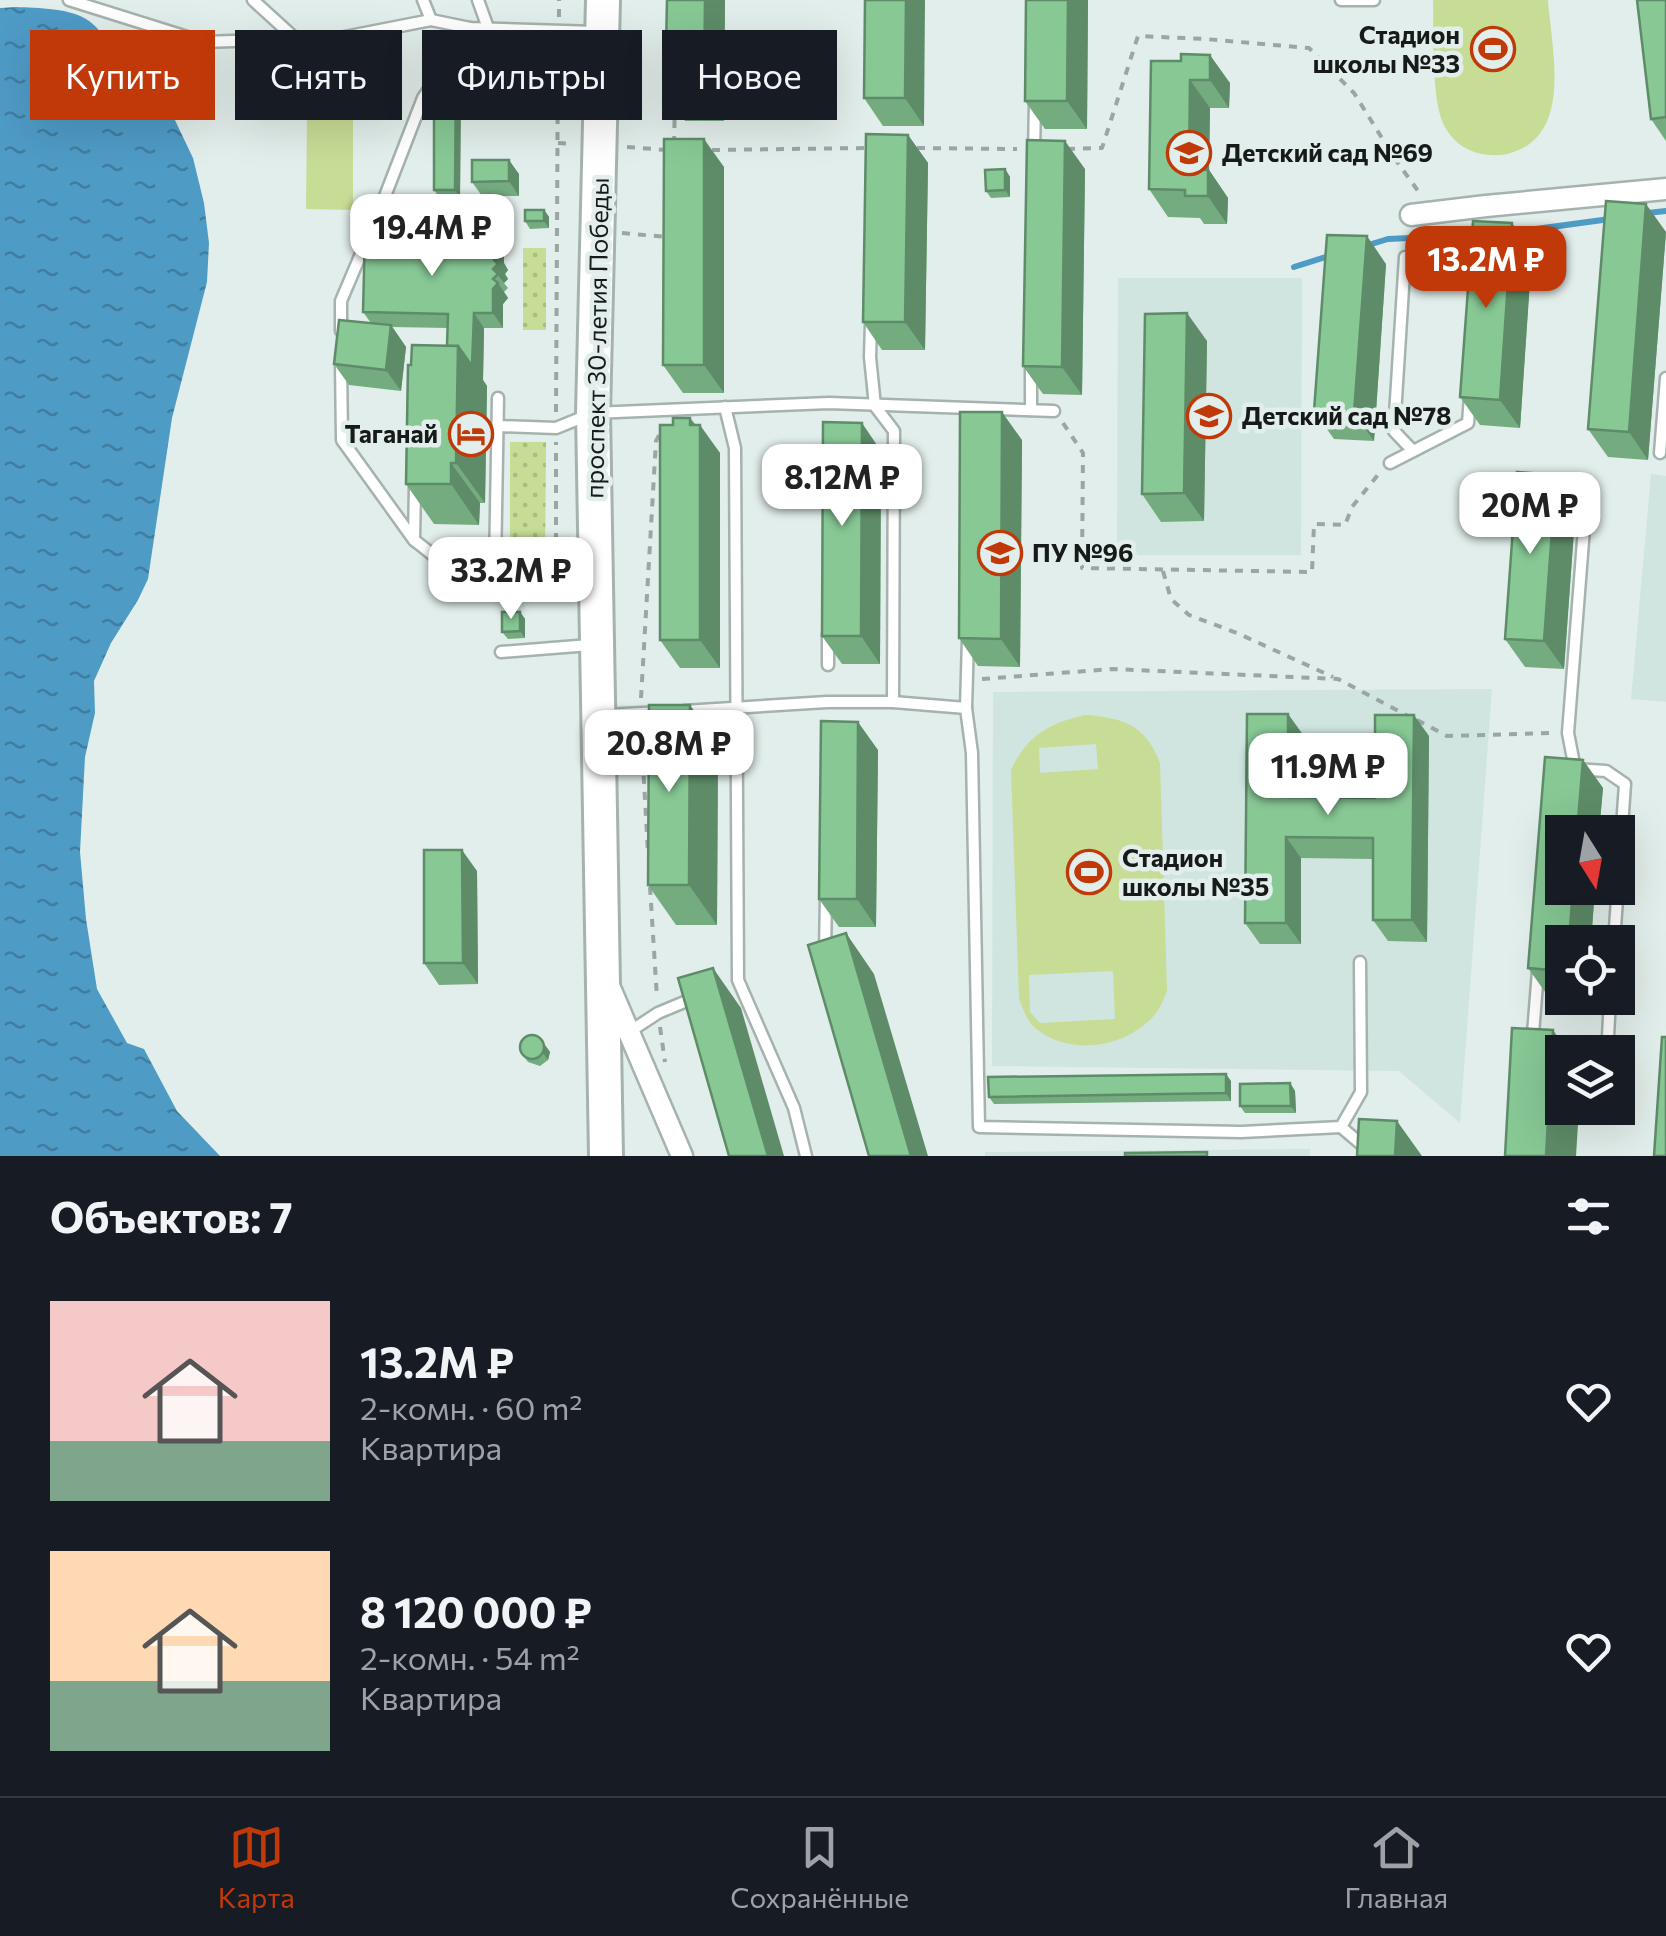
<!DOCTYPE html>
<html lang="ru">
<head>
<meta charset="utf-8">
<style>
	body { margin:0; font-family:Commissioner,sans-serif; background:#242831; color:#f1f3f6; height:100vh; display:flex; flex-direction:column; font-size:38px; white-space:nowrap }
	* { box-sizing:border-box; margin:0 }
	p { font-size:32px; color:#9ea1a6 }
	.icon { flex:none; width:55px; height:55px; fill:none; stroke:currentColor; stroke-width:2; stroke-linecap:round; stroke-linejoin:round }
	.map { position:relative; height:1156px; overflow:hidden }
	.drawer { display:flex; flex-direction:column; background:#171b24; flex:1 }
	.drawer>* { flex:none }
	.top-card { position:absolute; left:30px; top:30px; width:1000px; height:90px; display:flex; gap:20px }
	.needle { width:65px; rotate:169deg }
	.controls { position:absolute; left:1545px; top:815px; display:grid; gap:20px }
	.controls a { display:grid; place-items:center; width:90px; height:90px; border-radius:0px; background:#171b24; box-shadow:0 10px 40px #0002; font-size:50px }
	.price { position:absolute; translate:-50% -85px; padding:0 22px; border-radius:20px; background:#fff; color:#222; font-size:32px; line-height:65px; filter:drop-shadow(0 2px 5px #0008) }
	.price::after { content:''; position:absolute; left:50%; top:60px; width:30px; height:22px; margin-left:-15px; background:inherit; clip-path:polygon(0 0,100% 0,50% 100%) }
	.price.selected { background:#c13909; color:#fff }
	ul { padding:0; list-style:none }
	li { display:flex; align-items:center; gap:30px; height:250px; padding:0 50px }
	li span { display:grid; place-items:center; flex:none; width:280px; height:200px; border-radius:0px; color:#555 }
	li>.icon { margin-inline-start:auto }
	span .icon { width:120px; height:120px; fill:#fffc; stroke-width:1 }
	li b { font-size:42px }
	h2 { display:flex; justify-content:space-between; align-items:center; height:120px; padding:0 50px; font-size:42px }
	.chip { padding:0 35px; border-radius:0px; background:#171b24; box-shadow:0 10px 40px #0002; font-size:35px; line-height:90px }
	.chip.selected { background:#c13909; color:#fff }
	.tabs { display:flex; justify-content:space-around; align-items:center; height:140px; border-top:2px solid #363941; background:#171b24; font-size:28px; color:#9ea1a6 }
	.tabs a { display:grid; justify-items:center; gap:5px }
	.tabs .selected { color:#c13909 }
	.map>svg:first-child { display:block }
	.built { fill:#d0e5e0 }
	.grass { fill:url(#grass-dots) }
	.pitch { fill:#c7dc95; fill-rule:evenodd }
	.water { fill:url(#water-ripples) }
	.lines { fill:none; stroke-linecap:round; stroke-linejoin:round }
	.stream { stroke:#4e9bc6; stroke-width:6 }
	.service-casing { stroke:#a6b2ae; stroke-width:15 }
	.minor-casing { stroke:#a6b2ae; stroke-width:25 }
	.primary-casing { stroke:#a6b2ae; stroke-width:38 }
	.path { stroke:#9ba5a3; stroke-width:4; stroke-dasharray:8 8; stroke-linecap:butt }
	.service { stroke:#fff; stroke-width:10 }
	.minor { stroke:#fff; stroke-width:20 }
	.primary { stroke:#fff; stroke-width:32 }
	.wall { fill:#74ac80 }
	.shaded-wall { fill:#5e8c68 }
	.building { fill:#87c895; stroke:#5e8c68; stroke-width:2.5 }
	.labels { text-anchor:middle; stroke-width:9; stroke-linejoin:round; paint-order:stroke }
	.poi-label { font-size:25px; font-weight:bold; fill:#161b1a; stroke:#e2eeeb; text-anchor:start }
	.street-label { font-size:25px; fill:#161b1a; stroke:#e2eeeb }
</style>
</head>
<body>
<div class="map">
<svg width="1666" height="1156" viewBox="0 0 1666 1156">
	<defs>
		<pattern id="grass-dots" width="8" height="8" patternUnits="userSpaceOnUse" patternTransform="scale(2.5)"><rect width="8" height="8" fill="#c7dc95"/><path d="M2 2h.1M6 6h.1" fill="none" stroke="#aabc80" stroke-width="1.8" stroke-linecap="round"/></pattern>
		<pattern id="water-ripples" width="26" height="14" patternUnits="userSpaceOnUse" patternTransform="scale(2.5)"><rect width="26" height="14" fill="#4e9bc6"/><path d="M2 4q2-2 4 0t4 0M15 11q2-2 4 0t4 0" fill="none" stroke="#407ea0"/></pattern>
	</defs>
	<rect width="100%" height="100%" fill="#e2eeeb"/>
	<g class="built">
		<path d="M1118 278H1302L1301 555H1117Z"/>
		<path d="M1651 474 1666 476V702L1631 699Z"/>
		<path d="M1492 689 1460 1123 1399 1071 992 1066 993 692Z"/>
		<path d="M1310 1149V1156H985V1152Z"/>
	</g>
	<g class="grass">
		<rect x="523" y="248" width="23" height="82"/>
		<path d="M510 442H546L545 566 510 565Z"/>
	</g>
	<g class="pitch">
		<path d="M1433 0H1548C1551 44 1569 117 1528 145 1516 152 1505 156 1491 155 1470 154 1452 143 1443 123 1431 96 1434 31 1433 0Z"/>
		<path d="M307 119H353V210L306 209Z"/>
		<path d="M1085 715C1124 718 1146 725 1160 763L1167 991C1164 998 1161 1007 1156 1013 1130 1046 1075 1057 1039 1031 1028 1024 1023 1010 1019 998L1011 770C1027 735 1050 723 1085 715ZM1096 744 1098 769 1040 773 1039 748ZM1113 971 1115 1019 1040 1023 1030 1012 1029 975Z"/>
	</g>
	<path class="water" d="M16 7C37 8 72 8 89 21 104 32 101 40 122 43L138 77 173 116 193 158 204 203 209 243 207 282 172 418 148 579 138 600 111 643 94 681 95 713 85 757 80 852 86 919 97 989 127 1043 144 1049 177 1111 220 1156H0V8Z"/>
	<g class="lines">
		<g class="stream">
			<path d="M1647 213 1666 211"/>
			<path d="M1514 232 1610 219"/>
			<path d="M1365 246 1388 239 1476 235"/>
			<path d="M1294 267 1329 256"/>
		</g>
		<defs>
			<g id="service">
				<path d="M69 0 203 42 260 40 319 42 431 20 470 28 596 32"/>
				<path d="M253 0 299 42"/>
				<path d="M423 0 431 20"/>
				<path d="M478 0 488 28"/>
				<path d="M1341 0H1374"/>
				<path d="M1034 154 1035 101"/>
				<path d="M1405 257 1394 431 1413 451"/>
				<path d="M871 324 870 357 875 406 894 431 893 702"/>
				<path d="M341 331V301L380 209 423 98 470 28"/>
				<path d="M341 363 342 440 414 540"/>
				<path d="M725 407 735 448 738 980 794 1108 806 1156"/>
				<path d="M1031 410V366"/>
				<path d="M498 426 556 428 593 413 829 403 1054 411"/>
				<path d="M1660 453 1666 378"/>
				<path d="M1390 463 1468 423 1470 397"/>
				<path d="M1552 484 1587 490 1568 733 1575 769 1606 771 1625 784 1614 942"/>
				<path d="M415 486 414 540 442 562 556 572 590 571"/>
				<path d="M495 567 498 398"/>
				<path d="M501 652 590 645"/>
				<path d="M828 665V634"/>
				<path d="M966 708 968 639"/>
				<path d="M684 711 827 702H893L966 708 972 753 979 1127 1241 1132 1341 1127 1361 1092 1360 962"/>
				<path d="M604 715 662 712"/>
				<path d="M825 951 826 898"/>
				<path d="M629 1032 658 1013 694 998"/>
				<path d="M1533 1034 1538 971"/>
				<path d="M1608 1037 1610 998"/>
				<path d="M1341 1127 1368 1150V1156"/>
			</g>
			<g id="minor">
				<path d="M1411 215 1486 206 1666 189"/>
				<path d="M610 988 682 1156"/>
			</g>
			<path id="primary" d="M603 0 593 413 606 1156"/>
		</defs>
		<use href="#service" class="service-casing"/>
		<use href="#minor" class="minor-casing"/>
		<use href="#primary" class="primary-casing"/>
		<g class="path">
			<path d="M559 17V0"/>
			<path d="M558 143 572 144"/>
			<path d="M674 144 675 103"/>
			<path d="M627 147 667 150"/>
			<path d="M917 148 1017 149"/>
			<path d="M1067 149 1102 148 1138 36 1205 39 1309 48 1354 93 1395 159 1421 195"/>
			<path d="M712 150 867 148"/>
			<path d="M622 233 667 237"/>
			<path d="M556 412 558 47"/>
			<path d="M1063 423 1083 453 1082 568 1312 572 1314 524 1345 525 1352 507 1381 471"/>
			<path d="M556 557V442"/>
			<path d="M1163 571 1171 599 1189 615 1237 633 1333 677"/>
			<path d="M982 679 1112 669 1338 679 1408 716"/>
			<path d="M641 698 656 441 662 430"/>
			<path d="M1417 720 1447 736 1553 733"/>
			<path d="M641 728 648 853"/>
			<path d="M650 887 657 998"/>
			<path d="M660 1027 665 1062"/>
		</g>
		<use href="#service" class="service"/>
		<use href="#minor" class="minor"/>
		<use href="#primary" class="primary"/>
	</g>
	<g class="wall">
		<path d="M667 0H725L724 121H685L665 93Z"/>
		<path d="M865 0 924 126H883L864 98Z"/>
		<path d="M1026 0H1088L1087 129H1045L1025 101Z"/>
		<path d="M1666 0V141L1651 119Z"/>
		<path d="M1151 61 1230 83 1229 108H1210L1209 170 1228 198 1227 224H1204L1200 218 1168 217 1149 189Z"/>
		<path d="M456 81 461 89 460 197H439L434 190Z"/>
		<path d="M908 135 928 163 925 350H882L863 322Z"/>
		<path d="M724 167V393H683L663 365Z"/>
		<path d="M1005 169 1010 177V197L991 198 986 191Z"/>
		<path d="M1085 169 1082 395 1043 394 1023 366Z"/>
		<path d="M519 174V196H482L472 182Z"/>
		<path d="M544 210 549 217V228L530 229 525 221Z"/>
		<path d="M1666 232 1648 460 1608 457 1588 429Z"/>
		<path d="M494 235 504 249V263L508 270 505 274 508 279 504 283 508 288 504 292 508 298 503 304V328H484L483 380 487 386 485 503H480L479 525 434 524 406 484 447 346 448 328 392 327 406 347 401 391 349 385 334 364 371 323 363 312Z"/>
		<path d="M1532 251 1520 428 1480 425 1460 397Z"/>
		<path d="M1386 264 1374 441 1334 439 1314 411Z"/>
		<path d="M1207 341 1204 521 1161 522 1142 494Z"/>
		<path d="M690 418 720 453V668H680L660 640 673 425Z"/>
		<path d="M1022 440 1020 667 978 666 959 638Z"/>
		<path d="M881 451 880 664H842L822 636Z"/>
		<path d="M1576 503 1564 669 1525 667 1505 639Z"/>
		<path d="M520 612 525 619V638L508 639 502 632Z"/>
		<path d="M1288 714 1303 735V797L1375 798 1429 736 1427 942 1388 941 1373 920V859L1301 858V944H1260L1245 923Z"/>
		<path d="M718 745 717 925H676L648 885Z"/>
		<path d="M878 750 876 927H839L819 899Z"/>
		<path d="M1545 757 1583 760 1603 788 1599 832H1562V888H1595L1591 942H1562V997L1548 996 1528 968Z"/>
		<path d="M477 871 478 984 439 985 424 963Z"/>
		<path d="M545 1045 550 1052 548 1060 540 1066 528 1062 523 1055Z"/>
		<path d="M1231 1081V1101L994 1104 989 1097Z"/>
		<path d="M1290 1083 1295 1091 1296 1113H1245L1240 1106Z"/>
	</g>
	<g class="shaded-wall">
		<path d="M705 0H725L724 121 704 93Z"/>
		<path d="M906 0H925L924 126 905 98Z"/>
		<path d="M1068 0H1088L1087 129 1067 101Z"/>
		<path d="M1210 55 1230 83 1229 108 1210 80Z"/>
		<path d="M1190 80 1210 108 1209 170 1228 198 1227 224 1189 169Z"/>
		<path d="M456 81 461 89 460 197 455 190Z"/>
		<path d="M908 135 928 163 925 350 905 322Z"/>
		<path d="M704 139 724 167V393L704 365Z"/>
		<path d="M1065 141 1085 169 1082 395 1062 367Z"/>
		<path d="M509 160 519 174V196L509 181Z"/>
		<path d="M1005 169 1010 177V197L1005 190Z"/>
		<path d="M1646 204 1666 232 1648 460 1629 432Z"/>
		<path d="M544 210 549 217V228L544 221Z"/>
		<path d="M1512 223 1532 251 1520 428 1500 400Z"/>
		<path d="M494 235 504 249V263L508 270 505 274 508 279 504 283 493 269Z"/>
		<path d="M1367 236 1386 264 1374 441 1354 413Z"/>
		<path d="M498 283 508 298 503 304V328L493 313V289Z"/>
		<path d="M474 313 484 328 483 380 487 386 485 503 456 463 458 346Z"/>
		<path d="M1187 313 1207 341 1204 521 1184 493Z"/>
		<path d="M391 325 406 347 401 391 386 370Z"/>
		<path d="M1002 412 1022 440 1020 667 1001 639Z"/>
		<path d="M690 418 700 433V425L720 453V668L700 640Z"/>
		<path d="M862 423 881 451 880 664 861 636Z"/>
		<path d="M451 463 480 503 479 525 451 484Z"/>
		<path d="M1556 475 1576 503 1564 669 1544 641Z"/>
		<path d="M520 612 525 619V638L520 631Z"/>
		<path d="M690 705 718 745 717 925 689 885Z"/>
		<path d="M1288 714 1303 735V818L1288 797Z"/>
		<path d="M1414 715 1429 736 1427 942 1412 920Z"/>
		<path d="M858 722 878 750 876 927 857 899Z"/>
		<path d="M1583 760 1603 788 1599 832H1577Z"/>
		<path d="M1286 837 1301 858V944L1286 923Z"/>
		<path d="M462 850 477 871 478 984 463 963Z"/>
		<path d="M1573 888H1595L1591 942H1569Z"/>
		<path d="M846 933 874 974 928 1156H911Z"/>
		<path d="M713 968 741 1008 784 1156H768Z"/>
		<path d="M1553 1030 1568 1052H1562V1108H1579L1576 1156H1546Z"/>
		<path d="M544 1044 550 1052 548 1060 543 1053Z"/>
		<path d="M1226 1074 1231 1081V1101L1226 1093Z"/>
		<path d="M1290 1083 1295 1091 1296 1113 1291 1106Z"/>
		<path d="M1397 1121 1422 1156H1395Z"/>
	</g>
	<g class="building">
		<path d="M667 0H705L704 93H665Z"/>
		<path d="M865 0H906L905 98H864Z"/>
		<path d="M1026 0H1068L1067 101H1025Z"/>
		<path d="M1637 0H1666V117L1651 119Z"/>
		<path d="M1181 54 1210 55V80H1190L1189 169 1208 170V196H1185V190L1149 189 1151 61H1181Z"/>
		<path d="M456 81 455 190H434V82Z"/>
		<path d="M866 134 908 135 905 322H863Z"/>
		<path d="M664 139H704V365H663Z"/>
		<path d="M1027 140 1065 141 1062 367 1023 366Z"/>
		<path d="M472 160H509V181L472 182Z"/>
		<path d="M1005 169V190L986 191 985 170Z"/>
		<path d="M1606 201 1646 204 1629 432 1588 429Z"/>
		<rect x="525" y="210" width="19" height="11"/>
		<path d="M1473 221 1512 223 1500 400 1460 397Z"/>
		<path d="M365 232 494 235V251L498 255 494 260 498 264 493 269 498 274 493 279 498 283 493 289V313H474L472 366 458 346H447L448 314 363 312Z"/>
		<path d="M1327 235 1367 236 1354 413 1314 411Z"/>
		<path d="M1187 313 1184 493 1142 494 1145 314Z"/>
		<path d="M339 320 391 325 386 370 334 364Z"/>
		<path d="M412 345 458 346 456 463H451V484H406L408 365H411Z"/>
		<path d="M960 412H1002L1001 639 959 638Z"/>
		<path d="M673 418H690V425H700V640H660V425H673Z"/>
		<path d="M823 422 862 423 861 636H822Z"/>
		<path d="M1517 472 1556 475 1544 641 1505 639Z"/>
		<path d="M502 612H520V631L502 632Z"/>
		<path d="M649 705H690L689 885H648Z"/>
		<path d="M1247 714H1288V797L1375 798V715H1414L1412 920H1373V838L1286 837V923H1245Z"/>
		<path d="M821 721 858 722 857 899H819Z"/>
		<path d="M1545 757 1583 760 1577 832H1562V888H1573L1569 942H1562V971L1528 968Z"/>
		<path d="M424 850H462L463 963H424Z"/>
		<path d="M846 933 911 1156H869L808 945Z"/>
		<path d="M713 968 768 1156H729L678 978Z"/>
		<path d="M1512 1028 1553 1030 1546 1156H1505Z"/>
		<circle cx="532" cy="1047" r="12"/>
		<path d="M1662 1037H1666V1156H1654Z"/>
		<path d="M1226 1074V1093L989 1097 988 1077Z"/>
		<path d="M1290 1083 1291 1106H1240V1084Z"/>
		<path d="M1359 1119 1397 1121 1395 1156H1357Z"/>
		<path d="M1207 1152V1156H1125V1153Z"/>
	</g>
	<defs>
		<symbol id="stadium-ring" viewBox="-11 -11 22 22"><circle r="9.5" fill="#e2eeeb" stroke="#c13909" stroke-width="1.5"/><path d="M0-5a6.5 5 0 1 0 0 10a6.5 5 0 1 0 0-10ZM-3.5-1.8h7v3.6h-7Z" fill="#c13909"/></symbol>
		<symbol id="school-ring" viewBox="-11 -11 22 22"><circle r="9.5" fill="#e2eeeb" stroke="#c13909" stroke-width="1.5"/><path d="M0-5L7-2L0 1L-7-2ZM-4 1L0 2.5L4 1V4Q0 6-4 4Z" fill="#c13909"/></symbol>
		<symbol id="hotel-ring" viewBox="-11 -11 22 22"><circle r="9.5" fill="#e2eeeb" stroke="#c13909" stroke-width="1.5"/><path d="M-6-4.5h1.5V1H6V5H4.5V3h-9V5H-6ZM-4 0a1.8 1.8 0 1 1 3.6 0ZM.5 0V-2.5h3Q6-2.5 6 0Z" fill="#c13909"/></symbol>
		<symbol id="university-ring" viewBox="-11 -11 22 22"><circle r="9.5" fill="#e2eeeb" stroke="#c13909" stroke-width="1.5"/><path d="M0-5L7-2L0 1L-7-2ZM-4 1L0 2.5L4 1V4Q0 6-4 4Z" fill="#c13909"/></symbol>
	</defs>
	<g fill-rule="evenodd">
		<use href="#stadium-ring" x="1468" y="24" width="50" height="50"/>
		<use href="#school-ring" x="1164" y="128" width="50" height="50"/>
		<use href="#school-ring" x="1184" y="391" width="50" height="50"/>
		<use href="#hotel-ring" x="446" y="409" width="50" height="50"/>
		<use href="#university-ring" x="975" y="528" width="50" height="50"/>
		<use href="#stadium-ring" x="1064" y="847" width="50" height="50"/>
	</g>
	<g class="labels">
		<g class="poi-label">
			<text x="1460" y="44" text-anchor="end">Стадион<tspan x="1460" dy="29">школы №33</tspan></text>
			<text x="1222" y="162">Детский сад №69</text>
			<text x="1242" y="425">Детский сад №78</text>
			<text x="438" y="443" text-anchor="end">Таганай</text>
			<text x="1032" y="562">ПУ №96</text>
			<text x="1122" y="867">Стадион<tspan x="1122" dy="29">школы №35</tspan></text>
		</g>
		<g class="street-label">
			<text transform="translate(597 338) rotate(-89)" y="9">проспект 30-летия Победы</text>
		</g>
	</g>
</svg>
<div class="controls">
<a><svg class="needle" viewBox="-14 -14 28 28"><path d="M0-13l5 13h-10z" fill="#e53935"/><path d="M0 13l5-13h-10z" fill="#9ea1a6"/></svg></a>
<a><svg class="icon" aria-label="locate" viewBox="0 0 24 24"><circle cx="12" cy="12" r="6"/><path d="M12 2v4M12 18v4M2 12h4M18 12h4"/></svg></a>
<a><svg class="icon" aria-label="layers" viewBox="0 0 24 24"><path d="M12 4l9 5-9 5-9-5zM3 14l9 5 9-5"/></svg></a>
</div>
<b class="price" style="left:432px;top:279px">19.4M ₽</b>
<b class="price selected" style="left:1486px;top:311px">13.2M ₽</b>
<b class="price" style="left:842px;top:529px">8.12M ₽</b>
<b class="price" style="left:1530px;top:557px">20M ₽</b>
<b class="price" style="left:511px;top:622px">33.2M ₽</b>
<b class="price" style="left:669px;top:795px">20.8M ₽</b>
<b class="price" style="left:1328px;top:818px">11.9M ₽</b>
<div class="top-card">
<a class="chip selected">Купить</a>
<a class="chip">Снять</a>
<a class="chip">Фильтры</a>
<a class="chip">Новое</a>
</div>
</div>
<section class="drawer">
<h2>Объектов: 7<svg class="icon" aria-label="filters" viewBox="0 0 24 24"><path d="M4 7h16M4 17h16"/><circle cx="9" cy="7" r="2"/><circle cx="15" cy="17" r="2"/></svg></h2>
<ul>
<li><span style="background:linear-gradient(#f6c9c9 70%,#7fa58c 0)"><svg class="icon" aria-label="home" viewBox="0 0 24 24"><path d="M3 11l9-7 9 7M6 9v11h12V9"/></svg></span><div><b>13.2M ₽</b><p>2-комн. · 60 m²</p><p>Квартира</p></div><svg class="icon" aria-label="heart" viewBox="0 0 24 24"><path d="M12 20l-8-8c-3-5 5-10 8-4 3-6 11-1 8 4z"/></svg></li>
<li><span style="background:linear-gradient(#ffd9b3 65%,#7fa58c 0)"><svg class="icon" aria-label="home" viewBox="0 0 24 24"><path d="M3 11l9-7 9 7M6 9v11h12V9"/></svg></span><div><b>8 120 000 ₽</b><p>2-комн. · 54 m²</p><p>Квартира</p></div><svg class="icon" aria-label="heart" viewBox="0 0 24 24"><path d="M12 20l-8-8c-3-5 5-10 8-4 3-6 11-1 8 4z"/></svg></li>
</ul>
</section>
<nav class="tabs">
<a class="selected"><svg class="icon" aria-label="map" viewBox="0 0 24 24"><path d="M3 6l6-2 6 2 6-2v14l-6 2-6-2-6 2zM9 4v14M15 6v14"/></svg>Карта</a>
<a><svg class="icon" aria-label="saved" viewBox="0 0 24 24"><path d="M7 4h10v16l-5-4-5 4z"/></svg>Сохранённые</a>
<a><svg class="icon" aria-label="home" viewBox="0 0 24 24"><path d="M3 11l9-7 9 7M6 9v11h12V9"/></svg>Главная</a>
</nav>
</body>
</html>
